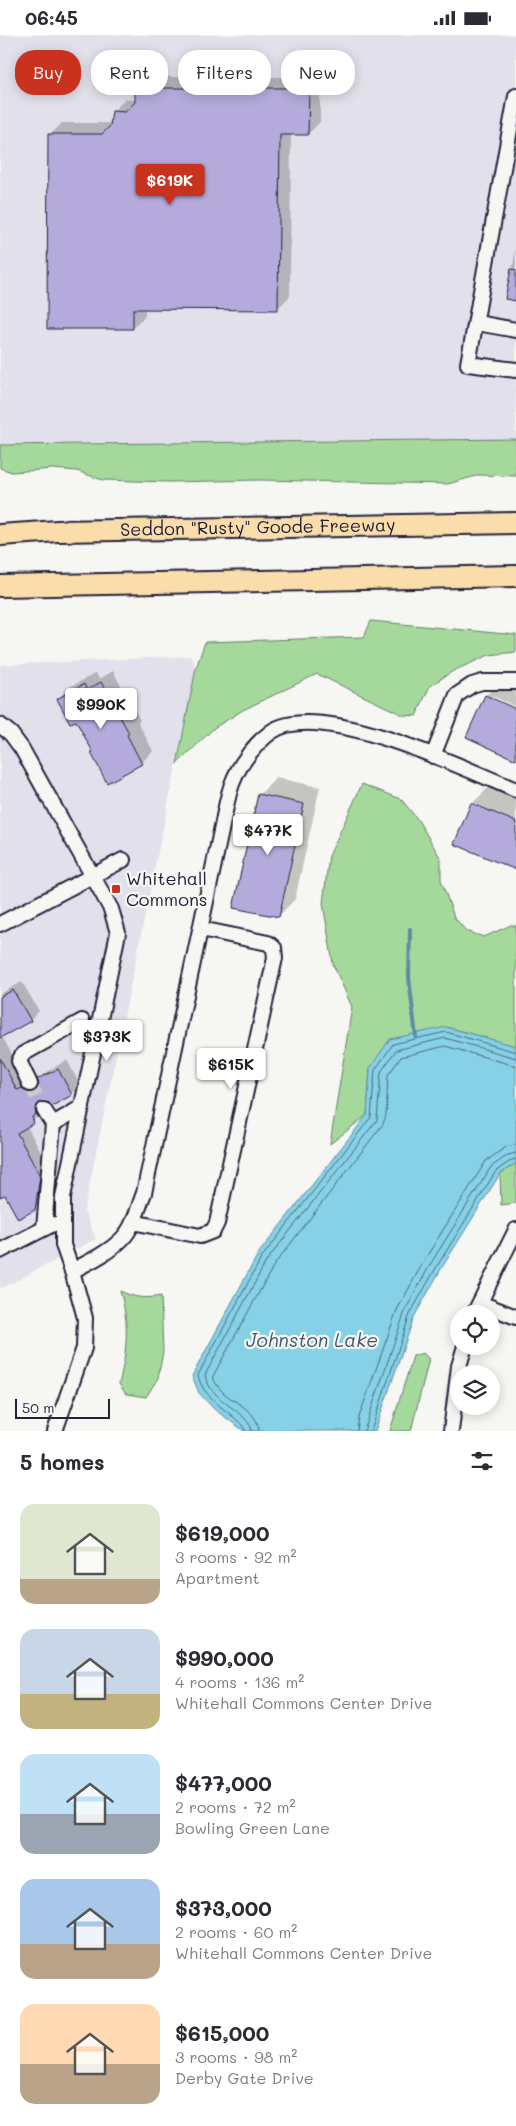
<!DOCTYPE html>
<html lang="en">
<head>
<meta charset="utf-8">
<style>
	body { margin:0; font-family:Mali,sans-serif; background:#f2f2f3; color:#2b2b33; height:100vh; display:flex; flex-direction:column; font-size:19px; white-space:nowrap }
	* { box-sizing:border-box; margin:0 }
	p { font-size:16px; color:#7c7c81 }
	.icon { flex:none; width:28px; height:28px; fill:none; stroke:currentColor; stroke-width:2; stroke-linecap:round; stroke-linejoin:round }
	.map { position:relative; height:1396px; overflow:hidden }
	.details { display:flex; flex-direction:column; background:#fff; flex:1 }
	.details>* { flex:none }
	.hud { position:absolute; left:15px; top:15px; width:486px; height:45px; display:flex; gap:10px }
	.buttons { position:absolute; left:450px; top:1270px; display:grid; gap:10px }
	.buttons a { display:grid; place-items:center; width:50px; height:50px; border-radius:50%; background:#fff; box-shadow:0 2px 12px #0003; font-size:25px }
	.scale { position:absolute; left:15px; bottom:12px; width:95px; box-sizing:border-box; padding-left:5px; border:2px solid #22223b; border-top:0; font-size:14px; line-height:18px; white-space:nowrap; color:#22223b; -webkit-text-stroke:4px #f6f6f2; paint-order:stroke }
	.price { position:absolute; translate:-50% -42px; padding:0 11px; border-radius:5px; background:#fff; color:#222; font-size:16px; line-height:32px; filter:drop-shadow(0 1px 2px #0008) }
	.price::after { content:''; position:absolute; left:50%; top:30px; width:15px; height:11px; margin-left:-8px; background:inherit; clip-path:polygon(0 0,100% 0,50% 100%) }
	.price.active { background:#c8321e; color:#fff }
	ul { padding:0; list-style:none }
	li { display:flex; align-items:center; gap:15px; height:125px; padding:0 20px }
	li span { display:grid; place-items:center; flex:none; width:140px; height:100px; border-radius:15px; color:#555 }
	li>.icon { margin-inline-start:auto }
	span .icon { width:60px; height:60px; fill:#fffc; stroke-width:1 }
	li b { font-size:21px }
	h2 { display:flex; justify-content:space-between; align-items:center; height:60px; padding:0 20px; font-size:21px }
	.chip { padding:0 18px; border-radius:20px; background:#fff; box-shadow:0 2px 12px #0003; font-size:18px; line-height:45px }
	.chip.active { background:#c8321e; color:#fff }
	.status { display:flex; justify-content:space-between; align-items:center; height:35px; padding:0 25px; background:#fff; direction:ltr }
	.status svg { height:14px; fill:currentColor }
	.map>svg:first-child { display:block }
	.built { fill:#e2e0eb }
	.green { fill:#a5d99b; stroke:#647e6b }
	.water { fill:#86d1e6; stroke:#5e8ba2 }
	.shadow { fill:#0003 }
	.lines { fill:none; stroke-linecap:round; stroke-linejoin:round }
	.shore { stroke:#4a687f; stroke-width:1 }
	.stream { stroke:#5e8ba2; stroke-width:4 }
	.building { fill:#b4abdc; stroke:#22223b }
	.minor-tunnel { stroke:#cccccd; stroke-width:14; stroke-dasharray:14 7; stroke-linecap:butt }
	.minor-casing { stroke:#22223b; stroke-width:18 }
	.highway-casing { stroke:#22223b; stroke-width:24 }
	.minor { stroke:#f6f6f2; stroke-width:14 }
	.highway { stroke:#fbddab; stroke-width:20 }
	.poi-dot { fill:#c8321e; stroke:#f6f6f2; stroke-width:2 }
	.labels { text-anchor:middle; stroke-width:4.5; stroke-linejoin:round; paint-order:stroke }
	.street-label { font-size:18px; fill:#22223b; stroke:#f6f6f2 }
	.poi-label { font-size:18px; fill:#22223b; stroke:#f6f6f2; text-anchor:start }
	.water-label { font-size:19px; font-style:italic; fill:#40576e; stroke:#f6f6f2 }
</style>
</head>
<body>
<div class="status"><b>06:45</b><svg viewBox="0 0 49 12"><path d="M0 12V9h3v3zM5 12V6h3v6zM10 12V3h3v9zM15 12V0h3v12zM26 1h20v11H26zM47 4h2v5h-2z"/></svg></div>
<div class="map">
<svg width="516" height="1396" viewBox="0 0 516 1396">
	<rect width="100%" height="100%" fill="#f6f6f2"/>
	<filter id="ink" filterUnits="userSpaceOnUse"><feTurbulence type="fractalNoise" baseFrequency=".02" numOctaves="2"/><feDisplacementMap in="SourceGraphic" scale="10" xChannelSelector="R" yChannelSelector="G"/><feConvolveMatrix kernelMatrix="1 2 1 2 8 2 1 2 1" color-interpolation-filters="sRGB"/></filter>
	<g filter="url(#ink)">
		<g class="built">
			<path d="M0 0H516V404L0 410Z"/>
			<path d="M191 621 196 633 84 1176 96 1204 0 1254V630Z"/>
		</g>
		<g class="green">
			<path d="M516 404V441L479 440 448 449 259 445 169 447 102 445 77 436 53 434 12 437 0 433V410Z"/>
			<path d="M371 586 516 600V617L489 620 453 636 430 651 416 681 403 680 317 639 243 675 214 693 177 729 196 633 205 607 364 602Z"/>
			<path d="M362 749 401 764 418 785 441 824V845L454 882 466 896 484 902 511 890 516 891V1013L512 1010 446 992 370 1033 367 1080 330 1109 352 972 333 929 323 868 329 821Z"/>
			<path d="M516 1128V1168L501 1170 500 1139Z"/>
			<path d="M120 1256C135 1263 145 1264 161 1261L163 1317 158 1343 146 1362 126 1359 119 1349C127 1317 130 1289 120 1256Z"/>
			<path d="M423 1318 429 1324 411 1396H390L413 1321Z"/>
		</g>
		<path class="water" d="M446 992 512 1010 516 1013V1128L500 1139 441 1234 414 1282 375 1396H244L214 1374 199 1358 192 1341 258 1219 367 1080 370 1033 390 1004Z"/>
		<g class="shadow">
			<path d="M148 42H320V87L308 99H291L290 261 278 273H145V281L133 293 50 100 62 88H112L113 76 125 64 136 65V54Z"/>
			<path d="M516 213V265L507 263Z"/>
			<path d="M113 636 140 685 138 687 153 716 141 728 94 716 77 684 58 664 70 652 96 638 99 644Z"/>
			<path d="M503 644 516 650V672L492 661V664L516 675V724L467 702 486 660Z"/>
			<path d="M276 743 320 752 295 864 279 881 259 760Z"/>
			<path d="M489 752 516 764V834L472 769Z"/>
			<path d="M22 947 39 976 30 985 2 1001 27 1047 32 1044 40 1050 39 1045 48 1036 67 1025 80 1050 71 1059 44 1066 42 1078 27 1091 48 1131 43 1165 34 1174 5 1158 0 1161V959Z"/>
		</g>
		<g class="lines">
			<g class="shore">
				<path d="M245 1396C244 1383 203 1368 198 1340L262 1222 371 1082 375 1035 393 1009 446 997 516 1017"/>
				<path d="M252 1396C250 1377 210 1367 205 1340L267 1225 377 1085 381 1037 396 1015 445 1003 516 1023"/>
				<path d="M259 1396C258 1369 218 1366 213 1341L274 1230 383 1089 386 1081 388 1040 401 1022 445 1011 516 1031"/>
				<path d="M357 1396 359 1382 397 1275 425 1224 486 1126 506 1112 516 1110"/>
				<path d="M364 1396 405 1276 431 1228 491 1132 508 1120 516 1118"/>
				<path d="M371 1396 410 1279 437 1231 496 1136 512 1125 516 1124"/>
			</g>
			<path class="stream" d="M410 894 409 943 416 1002"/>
		</g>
		<g class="building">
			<path d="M135 53H309L308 100H280L278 275 133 274V294H47L48 99H102L110 91 112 76 125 77 135 67Z"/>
			<path d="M511 234 516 235V266L505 264Z"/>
			<path d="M101 647 129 698 127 700 142 729 107 748 91 718 93 717 76 686 70 688 57 664 84 649 87 655Z"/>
			<path d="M485 660 516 674V725L466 702Z"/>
			<path d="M258 759 304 769 279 882 233 873Z"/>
			<path d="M471 768 516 787V835L454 809Z"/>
			<path d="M13 955 31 986 0 1003V962Z"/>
			<path d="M0 1023 17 1055 22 1053 29 1058 34 1057 39 1050 37 1044 58 1034 72 1060 52 1071 48 1067 39 1068 35 1075 36 1079 32 1082 34 1088 17 1098 40 1141 35 1175 18 1184 5 1160 0 1162Z"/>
		</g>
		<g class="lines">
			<path class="minor-tunnel" d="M30 1049 44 1075"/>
			<defs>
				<g id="minor">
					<path d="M516 61 468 329 516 335"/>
					<path d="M477 288 516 295"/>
					<path d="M0 690 11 699 22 714 111 874 118 898 63 1162V1210L72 1236 85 1283 84 1313 55 1396"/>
					<path d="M433 721 457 660 472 650 482 647H516"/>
					<path d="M0 889 123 825"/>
					<path d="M30 1049 19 1026 23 1019 82 986"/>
					<path d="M44 1075 53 1089"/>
					<path d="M133 1187 200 1201 213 1196 217 1188 275 923 274 913 268 908 201 894"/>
					<path d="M44 1193 53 1089 82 1072"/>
					<path d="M0 1216 53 1189"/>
					<path d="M72 1236C89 1227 108 1218 122 1204 134 1192 138 1173 144 1158L221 796C225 779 227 759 234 744 241 727 256 708 271 697 319 663 465 734 516 755"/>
					<path d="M480 1268 516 1282"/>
					<path d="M474 1279 516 1195"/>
					<path d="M451 1396 459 1331 465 1311"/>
				</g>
				<g id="highway">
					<path id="s1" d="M0 500 58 496 516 488"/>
					<path d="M0 551 516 541"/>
				</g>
			</defs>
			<use href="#minor" class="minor-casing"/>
			<use href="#highway" class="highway-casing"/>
			<use href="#minor" class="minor"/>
			<use href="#highway" class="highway"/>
		</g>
	</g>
	<rect class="poi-dot" x="111" y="849" width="10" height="10" rx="2.5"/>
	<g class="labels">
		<g class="street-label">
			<text dy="6" stroke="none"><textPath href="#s1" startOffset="258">Seddon "Rusty" Goode Freeway</textPath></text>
		</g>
		<g class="poi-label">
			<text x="126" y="850">Whitehall<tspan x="126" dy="21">Commons</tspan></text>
		</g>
		<g class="water-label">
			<text x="312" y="1312">Johnston Lake</text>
		</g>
	</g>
</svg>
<div class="buttons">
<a><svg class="icon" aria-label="locate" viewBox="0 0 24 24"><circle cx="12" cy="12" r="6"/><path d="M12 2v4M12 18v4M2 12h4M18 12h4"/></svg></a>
<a><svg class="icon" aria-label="layers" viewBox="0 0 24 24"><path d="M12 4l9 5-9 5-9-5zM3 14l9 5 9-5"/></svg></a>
</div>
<div class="scale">50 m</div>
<b class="price active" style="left:170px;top:171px">$619K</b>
<b class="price" style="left:101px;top:695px">$990K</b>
<b class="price" style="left:268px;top:821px">$477K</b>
<b class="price" style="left:107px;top:1027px">$373K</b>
<b class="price" style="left:231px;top:1055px">$615K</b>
<div class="hud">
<a class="chip active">Buy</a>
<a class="chip">Rent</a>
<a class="chip">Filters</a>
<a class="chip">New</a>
</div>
</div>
<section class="details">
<h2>5 homes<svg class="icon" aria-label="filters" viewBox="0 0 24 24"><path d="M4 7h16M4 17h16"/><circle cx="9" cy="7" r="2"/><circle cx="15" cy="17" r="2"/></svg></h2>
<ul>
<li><span style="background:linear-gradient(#dfe7d0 75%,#b9a48a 0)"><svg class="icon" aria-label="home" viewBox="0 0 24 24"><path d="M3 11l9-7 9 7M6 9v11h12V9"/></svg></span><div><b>$619,000</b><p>3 rooms · 92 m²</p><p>Apartment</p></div></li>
<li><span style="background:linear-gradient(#c9d6e8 65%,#c2b280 0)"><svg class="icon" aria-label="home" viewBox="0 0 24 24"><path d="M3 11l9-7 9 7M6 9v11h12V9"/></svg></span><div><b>$990,000</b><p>4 rooms · 136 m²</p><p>Whitehall Commons Center Drive</p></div></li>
<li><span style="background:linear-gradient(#bfe0f5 60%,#9aa5b1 0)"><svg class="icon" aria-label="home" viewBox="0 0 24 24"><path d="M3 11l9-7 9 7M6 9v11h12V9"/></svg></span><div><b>$477,000</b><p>2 rooms · 72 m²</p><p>Bowling Green Lane</p></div></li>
<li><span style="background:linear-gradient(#a9c7e8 65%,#b9a48a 0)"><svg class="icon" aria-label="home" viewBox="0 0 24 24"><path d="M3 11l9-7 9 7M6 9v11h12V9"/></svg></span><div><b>$373,000</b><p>2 rooms · 60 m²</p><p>Whitehall Commons Center Drive</p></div></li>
<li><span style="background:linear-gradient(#ffd9b3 60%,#b9a48a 0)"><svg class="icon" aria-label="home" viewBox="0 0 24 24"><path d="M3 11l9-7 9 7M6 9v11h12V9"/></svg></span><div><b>$615,000</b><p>3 rooms · 98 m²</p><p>Derby Gate Drive</p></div></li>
</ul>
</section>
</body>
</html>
